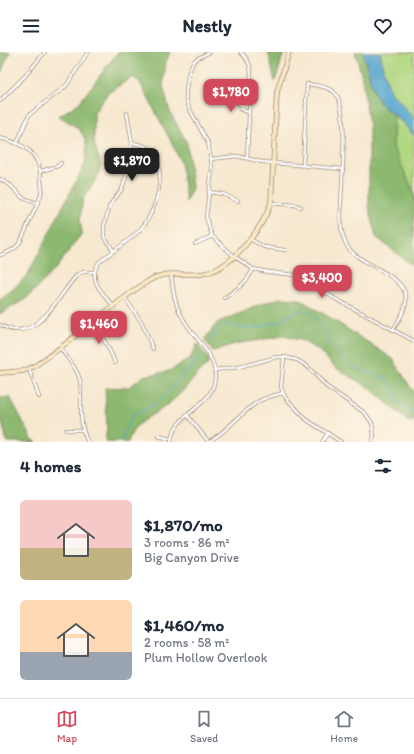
<!DOCTYPE html>
<html lang="en">
<head>
<meta charset="utf-8">
<style>
	body { margin:0; font-family:Itim,sans-serif; background:#f6f6f7; color:#1f2937; height:100vh; display:flex; flex-direction:column; font-size:15px; white-space:nowrap }
	* { box-sizing:border-box; margin:0 }
	p { font-size:13px; color:#747a83 }
	.icon { flex:none; width:22px; height:22px; fill:none; stroke:currentColor; stroke-width:2; stroke-linecap:round; stroke-linejoin:round }
	.map { position:relative; height:390px; overflow:hidden }
	.side { display:flex; flex-direction:column; background:#fff; flex:1 }
	.side>* { flex:none }
	.price { position:absolute; translate:-50% -34px; padding:0 9px; border-radius:8px; background:#d1495b; color:#fff; font-size:13px; line-height:26px; filter:drop-shadow(0 1px 2px #0008) }
	.price::after { content:''; position:absolute; left:50%; top:24px; width:12px; height:9px; margin-left:-6px; background:inherit; clip-path:polygon(0 0,100% 0,50% 100%) }
	.price.selected { background:#222; color:#fff }
	ul { padding:0; list-style:none }
	li { display:flex; align-items:center; gap:12px; height:100px; padding:0 20px }
	li span { display:grid; place-items:center; flex:none; width:112px; height:80px; border-radius:6px; color:#555 }
	li>.icon { margin-inline-start:auto }
	span .icon { width:48px; height:48px; fill:#fffc; stroke-width:1 }
	li b { font-size:17px }
	h2 { display:flex; justify-content:space-between; align-items:center; height:48px; padding:0 20px; font-size:17px }
	header { display:flex; justify-content:space-between; align-items:center; height:52px; padding:0 20px; background:#fff; font-size:18px; font-weight:700 }
	.menu { display:flex; justify-content:space-around; align-items:center; height:56px; border-top:1px solid #e0e1e3; background:#fff; font-size:11px; color:#747a83 }
	.menu a { display:grid; justify-items:center; gap:2px }
	.menu .selected { color:#d1495b }
	.map>svg:first-child { display:block }
	.green { fill:#b1d781; stroke:#768050 }
	.forest { fill:#8cb86f; stroke:#647146 }
	.water { fill:#55a6cf; stroke:#486876 }
	.lines { fill:none; stroke-linecap:round; stroke-linejoin:round }
	.stream { stroke:#55a6cf; stroke-width:1 }
	.street-casing { stroke:#998977; stroke-width:4 }
	.secondary-casing { stroke:#998977; stroke-width:5.5 }
	.street { stroke:#fff; stroke-width:2.5 }
	.secondary { stroke:#fae7c3; stroke-width:4 }
</style>
</head>
<body>
<header><svg class="icon" aria-label="menu" viewBox="0 0 24 24"><path d="M4 6h16M4 12h16M4 18h16"/></svg>Nestly<svg class="icon" aria-label="heart" viewBox="0 0 24 24"><path d="M12 20l-8-8c-3-5 5-10 8-4 3-6 11-1 8 4z"/></svg></header>
<div class="map">
<svg width="414" height="390" viewBox="0 0 414 390">
	<rect width="100%" height="100%" fill="#fcf5e5"/>
	<filter id="ink" filterUnits="userSpaceOnUse"><feTurbulence type="fractalNoise" baseFrequency=".025" numOctaves="2"/><feDisplacementMap in="SourceGraphic" scale="8" xChannelSelector="R" yChannelSelector="G"/><feConvolveMatrix kernelMatrix="1 2 1 2 8 2 1 2 1" color-interpolation-filters="sRGB"/></filter>
	<filter id="wash" filterUnits="userSpaceOnUse"><feTurbulence type="fractalNoise" baseFrequency=".012" numOctaves="4" result="noise"/><feDisplacementMap in="SourceGraphic" scale="16" xChannelSelector="R" yChannelSelector="G"/><feGaussianBlur stdDeviation="0.9" result="paint"/><feColorMatrix in="noise" values="0 0 0 0 0 0 0 0 0 0 0 0 0 0 0 0 0 1.4 0 .05"/><feComposite in="paint" operator="in"/></filter>
	<g filter="url(#wash)">
		<rect width="100%" height="100%" fill="#f7e8d0"/>
		<path class="green" d="M380 0H414V162L373 77 382 7Z"/>
		<g class="forest">
			<path d="M1 0H10L0 23Z"/>
			<path d="M118 0H170L166 10 163 34 170 60 187 91 192 136 186 150 181 111 172 91 139 29 132 25 107 42 94 61V91L101 113 97 126 83 147 80 168 82 181 56 216 27 246 0 262V247L13 237 28 222 85 112C90 83 82 78 59 64L79 51Z"/>
			<path d="M268 0H284L275 30Z"/>
			<path d="M355 0H363L374 41 381 52 394 64 393 95 414 141V215L376 185 369 155V74L361 21Z"/>
			<path d="M281 246 299 247 329 265 393 307 412 338 414 339V369L409 370 370 336 336 316 319 299 303 289 284 284 235 292 213 299 204 288 218 270 232 265 261 252Z"/>
			<path d="M197 292 208 306 209 311C195 322 186 338 172 349 155 365 136 365 128 390H105L107 377 105 336 129 335 144 324 169 319 190 307Z"/>
			<path d="M10 345 32 387 36 390H7L0 363V346Z"/>
		</g>
		<path class="water" d="M363 0H380L383 17 391 42 396 45 414 67V84L404 72 381 52 374 41Z"/>
		<g class="lines">
			<g class="stream">
				<path d="M209 290 219 275 225 272 244 276 259 275 277 270 297 259 304 258C320 265 324 281 331 294 333 298 337 301 340 303 356 319 365 320 386 326 395 340 395 357 414 359"/>
				<path d="M122 390 124 381 133 363 154 353 176 332 180 324 190 317 203 301"/>
			</g>
		</g>
	</g>
	<g filter="url(#ink)">
		<g class="lines">
			<defs>
				<g id="street">
					<path d="M210 0 198 6 193 10 188 23 186 39V47L189 56 208 91 211 107 212 117 206 165 212 184 234 204 253 217 268 220 296 223 307 226 332 245 414 289"/>
					<path d="M240 0C247 5 250 12 251 20L247 106"/>
					<path d="M225 42C233 52 237 58 249 60"/>
					<path d="M0 49 25 24 45 0"/>
					<path d="M0 86C24 92 40 100 41 127 42 133 42 138 41 143 38 151 34 160 30 168 21 187 22 197 0 203"/>
					<path d="M17 91 29 63 66 34 88 0"/>
					<path d="M211 107 237 104 262 110 343 117"/>
					<path d="M303 113 307 32C315 33 326 34 333 39 353 54 338 149 341 174 342 182 344 190 349 197 363 215 409 223 406 250 405 260 398 269 393 278"/>
					<path d="M41 119 58 114 61 111"/>
					<path d="M0 127 10 133 23 146 37 151"/>
					<path d="M209 140 223 142 238 149"/>
					<path d="M271 151 295 153 301 155"/>
					<path d="M250 187 264 195 285 198"/>
					<path d="M195 192 212 184"/>
					<path d="M113 198 104 185V174L110 153 122 137 126 124 132 91 127 61"/>
					<path d="M125 246 142 271 153 297"/>
					<path d="M224 246C236 238 247 231 253 217"/>
					<path d="M113 254C102 240 87 228 99 210 111 200 136 185 144 173 161 151 173 93 132 91"/>
					<path d="M92 271C102 284 110 296 115 311"/>
					<path d="M0 273C38 294 57 244 78 222L83 220H94"/>
					<path d="M60 296C67 305 77 316 80 328 83 348 77 371 88 390"/>
					<path d="M284 305 281 335 285 345 307 368 341 390"/>
					<path d="M29 317 39 345"/>
					<path d="M215 318 239 315 277 305H284L297 308 307 314 327 335 365 361 372 371 374 384 372 390"/>
					<path d="M187 363 208 389"/>
					<path d="M66 378H82"/>
					<path d="M158 384 171 387"/>
					<path d="M171 390C173 363 207 357 214 332 221 304 192 286 181 263 174 250 173 236 171 222"/>
					<path d="M208 390C228 379 240 361 259 349 267 345 275 343 283 341"/>
					<path d="M322 390 328 381"/>
				</g>
				<path id="secondary" d="M0 321 23 319 33 315C72 290 106 257 145 231 166 217 179 224 201 222 230 219 262 177 271 151L277 40 289 0"/>
			</defs>
			<use href="#street" class="street-casing"/>
			<use href="#secondary" class="secondary-casing"/>
			<use href="#street" class="street"/>
			<use href="#secondary" class="secondary"/>
		</g>
	</g>
</svg>
<b class="price" style="left:231px;top:61px">$1,780</b>
<b class="price selected" style="left:132px;top:130px">$1,870</b>
<b class="price" style="left:322px;top:247px">$3,400</b>
<b class="price" style="left:99px;top:293px">$1,460</b>
</div>
<section class="side">
<h2>4 homes<svg class="icon" aria-label="filters" viewBox="0 0 24 24"><path d="M4 7h16M4 17h16"/><circle cx="9" cy="7" r="2"/><circle cx="15" cy="17" r="2"/></svg></h2>
<ul>
<li><span style="background:linear-gradient(#f6c9c9 60%,#c2b280 0)"><svg class="icon" aria-label="home" viewBox="0 0 24 24"><path d="M3 11l9-7 9 7M6 9v11h12V9"/></svg></span><div><b>$1,870/mo</b><p>3 rooms · 86 m²</p><p>Big Canyon Drive</p></div></li>
<li><span style="background:linear-gradient(#ffd9b3 65%,#9aa5b1 0)"><svg class="icon" aria-label="home" viewBox="0 0 24 24"><path d="M3 11l9-7 9 7M6 9v11h12V9"/></svg></span><div><b>$1,460/mo</b><p>2 rooms · 58 m²</p><p>Plum Hollow Overlook</p></div></li>
</ul>
</section>
<nav class="menu">
<a class="selected"><svg class="icon" aria-label="map" viewBox="0 0 24 24"><path d="M3 6l6-2 6 2 6-2v14l-6 2-6-2-6 2zM9 4v14M15 6v14"/></svg>Map</a>
<a><svg class="icon" aria-label="saved" viewBox="0 0 24 24"><path d="M7 4h10v16l-5-4-5 4z"/></svg>Saved</a>
<a><svg class="icon" aria-label="home" viewBox="0 0 24 24"><path d="M3 11l9-7 9 7M6 9v11h12V9"/></svg>Home</a>
</nav>
</body>
</html>
